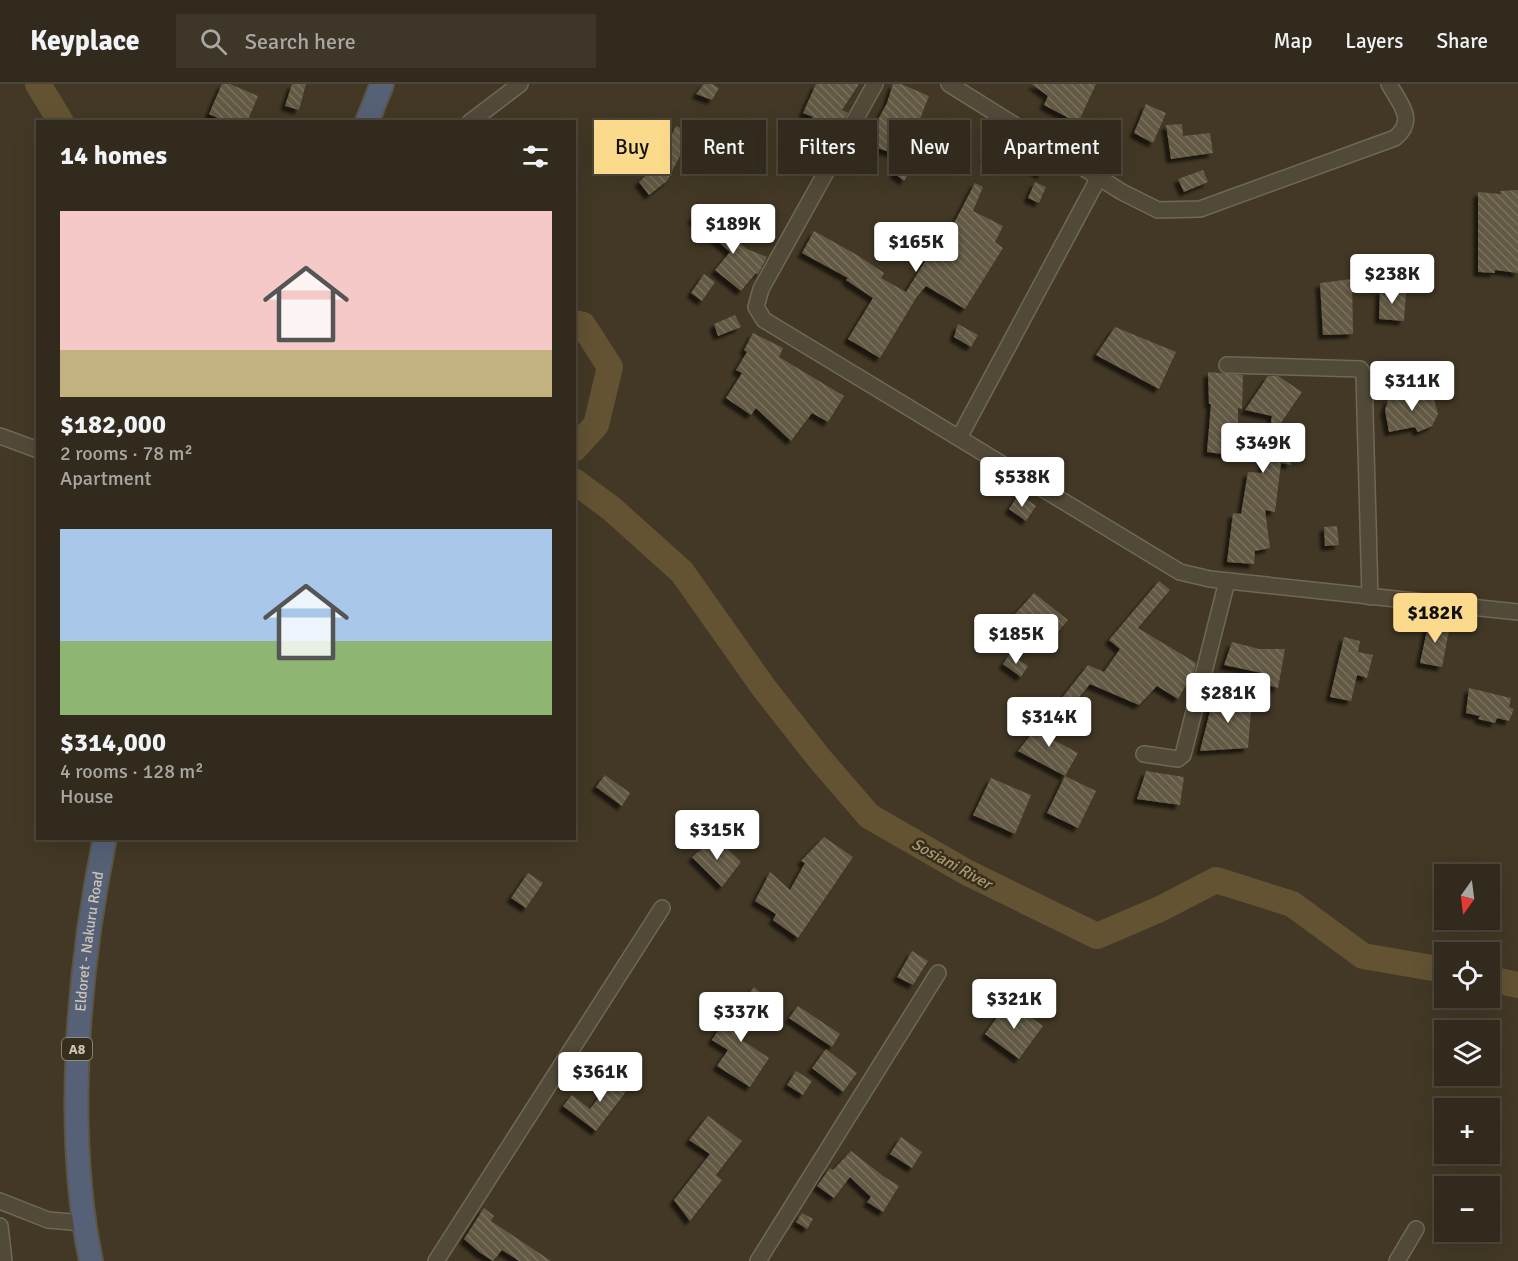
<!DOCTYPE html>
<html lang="en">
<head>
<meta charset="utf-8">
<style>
	body { margin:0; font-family:Signika,sans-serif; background:#3d3629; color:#f1f3f6; height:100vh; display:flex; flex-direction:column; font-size:22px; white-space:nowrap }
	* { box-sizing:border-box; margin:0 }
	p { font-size:20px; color:#a8a7a3 }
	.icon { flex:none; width:33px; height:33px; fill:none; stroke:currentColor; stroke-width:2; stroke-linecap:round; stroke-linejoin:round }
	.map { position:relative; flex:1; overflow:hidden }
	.sheet { position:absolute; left:36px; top:36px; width:540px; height:720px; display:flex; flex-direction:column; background:#322a1c; border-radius:0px; box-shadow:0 6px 24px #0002,0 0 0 2px #4d463b }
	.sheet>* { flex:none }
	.top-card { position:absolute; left:594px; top:36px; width:570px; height:54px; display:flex; gap:12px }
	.needle { width:39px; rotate:194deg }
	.tools { position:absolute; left:1434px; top:780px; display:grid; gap:12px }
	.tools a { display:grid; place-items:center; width:66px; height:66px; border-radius:0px; background:#322a1c; box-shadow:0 6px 24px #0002,0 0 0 2px #4d463b; font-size:30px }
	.price { position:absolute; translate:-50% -51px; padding:0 14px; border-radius:6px; background:#fff; color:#222; font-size:20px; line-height:39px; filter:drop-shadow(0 2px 3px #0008) }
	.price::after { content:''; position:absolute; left:50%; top:36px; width:18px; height:14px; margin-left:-9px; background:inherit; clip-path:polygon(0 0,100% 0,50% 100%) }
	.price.selected { background:#fcda8c; color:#111 }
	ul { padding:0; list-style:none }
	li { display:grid; align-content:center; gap:12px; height:318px; padding:0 24px }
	li span { display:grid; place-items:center; height:186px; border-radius:0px; color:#555 }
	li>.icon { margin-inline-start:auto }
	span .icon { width:108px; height:108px; fill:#fffc; stroke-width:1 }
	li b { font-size:26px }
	h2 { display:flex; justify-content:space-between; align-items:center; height:72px; padding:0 24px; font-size:26px }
	.chip { padding:0 21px; border-radius:0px; background:#322a1c; box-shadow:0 6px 24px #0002,0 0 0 2px #4d463b; font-size:21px; line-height:54px }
	.chip.selected { background:#fcda8c; color:#111 }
	header { display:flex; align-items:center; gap:36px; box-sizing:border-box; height:84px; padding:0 30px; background:#322a1c; border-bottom:2px solid #4d463b }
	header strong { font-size:28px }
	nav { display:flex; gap:33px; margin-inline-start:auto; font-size:21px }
	.search { width:420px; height:54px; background:#3d3629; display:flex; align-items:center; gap:15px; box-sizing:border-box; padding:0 21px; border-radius:0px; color:#a8a7a3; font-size:22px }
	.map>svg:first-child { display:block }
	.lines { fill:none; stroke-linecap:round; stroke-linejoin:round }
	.river { stroke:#635333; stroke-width:26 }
	.building { fill:url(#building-back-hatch); filter:url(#shadow) }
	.minor-casing { stroke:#6f6857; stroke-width:18 }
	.highway-casing { stroke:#5c5544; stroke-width:26 }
	.minor { stroke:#524a39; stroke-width:15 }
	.highway { stroke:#566178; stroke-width:22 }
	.labels { text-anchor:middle; stroke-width:5; stroke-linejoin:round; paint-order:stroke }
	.shield { fill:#372f1e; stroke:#9f9888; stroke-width:1.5 }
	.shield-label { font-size:14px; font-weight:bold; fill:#ccc5b6 }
	.street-label { font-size:15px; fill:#ccc5b6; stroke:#372f1e }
	.water-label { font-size:16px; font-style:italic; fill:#ac976e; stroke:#372f1e }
</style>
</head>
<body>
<header>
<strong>Keyplace</strong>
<div class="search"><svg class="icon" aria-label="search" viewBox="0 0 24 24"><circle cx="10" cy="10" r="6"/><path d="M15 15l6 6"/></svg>Search here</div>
<nav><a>Map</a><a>Layers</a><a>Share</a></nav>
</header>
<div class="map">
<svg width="1518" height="1177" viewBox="0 0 1518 1177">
	<defs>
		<pattern id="building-back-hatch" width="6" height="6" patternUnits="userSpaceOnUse" patternTransform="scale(1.5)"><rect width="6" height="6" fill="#645a44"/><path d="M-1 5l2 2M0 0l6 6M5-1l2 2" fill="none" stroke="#79705d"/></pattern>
		<filter id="shadow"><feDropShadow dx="-4.5" dy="4.5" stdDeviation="1.5" flood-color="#0009"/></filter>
	</defs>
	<rect width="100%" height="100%" fill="#423825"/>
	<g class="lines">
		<g class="river">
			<path d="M38 0 61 38"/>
			<path d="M574 239 583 241 610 283 596 341 574 365"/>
			<path d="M574 397 612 425 682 488 764 604 819 674 869 732 966 788 1097 852 1160 825 1216 796 1292 820 1363 872 1444 886"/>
			<path d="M1490 895 1518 901"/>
		</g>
	</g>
	<g class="building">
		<path d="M222 0H230L258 12 247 38H227L209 30Z"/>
		<path d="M292 0H306L299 26 285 22Z"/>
		<path d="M704 0H712L719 4 712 16 696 10Z"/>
		<path d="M816 0H859L842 26 848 29 816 86 805 85 818 58 803 48 813 33 803 29Z"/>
		<path d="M893 0H901L929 12 905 73 865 60 887 19Z"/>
		<path d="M1032 0H1096L1078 39 1044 21 1048 12Z"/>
		<path d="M1146 20 1166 29 1153 59 1134 49Z"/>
		<path d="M735 38 742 55 715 68 707 50Z"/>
		<path d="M1182 40 1183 52 1210 49 1213 69 1171 75 1166 41Z"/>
		<path d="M676 42 692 49 667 97 649 111 639 98 656 82Z"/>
		<path d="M996 55 1009 62 997 82 984 74Z"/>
		<path d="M1038 72 1048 79 1041 91 1030 84Z"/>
		<path d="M905 73 914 81 904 97 894 89Z"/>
		<path d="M1203 86 1208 98 1184 108 1178 95Z"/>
		<path d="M1035 98 1046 103 1039 119 1028 114Z"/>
		<path d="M975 99 983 103 973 127 1003 142 995 158 1003 164 965 225 926 202 916 214 880 274 848 255 873 214 846 196 848 194 802 169 814 147 857 171 884 189 881 194 906 208 949 139 953 141Z"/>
		<path d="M1518 106V189L1495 186V189L1478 188V108L1501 110 1500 107Z"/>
		<path d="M700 126 747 165 767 173 758 190 756 189 741 207 715 186 730 168 692 135Z"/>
		<path d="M704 190 715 198 702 217 691 209Z"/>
		<path d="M1352 195 1353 250 1323 251 1320 199Z"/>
		<path d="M1380 206 1406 208 1404 237 1379 235Z"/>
		<path d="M735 231 741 243 718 252 714 240Z"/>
		<path d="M958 240 978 251 971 263 954 253Z"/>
		<path d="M1115 243 1176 268 1159 305 1096 271Z"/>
		<path d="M753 249 783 264 779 273 844 312 828 338 812 329 791 357 756 324 751 331 726 314 742 289 736 286 747 268 744 266Z"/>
		<path d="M1208 288 1243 291 1242 325 1238 324V372L1207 368 1211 320H1209Z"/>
		<path d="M1268 292H1278L1302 308 1272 352 1291 358V381L1281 379 1275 428 1265 426 1270 464 1255 467 1254 480 1227 478 1233 429 1241 430 1248 388 1262 389 1272 332 1245 326Z"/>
		<path d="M1431 305 1438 330 1432 342 1418 348 1415 343 1389 348 1385 326 1388 316Z"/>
		<path d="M1019 410 1036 422 1026 437 1009 425Z"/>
		<path d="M1337 442 1339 461 1325 462 1324 443Z"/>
		<path d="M1159 497 1170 506 1138 544 1196 579 1194 588 1178 615 1157 602 1139 621 1090 600 1072 622 1062 614 1088 581 1104 588 1120 565 1109 556Z"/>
		<path d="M1034 509 1068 536 1051 556 1015 530Z"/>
		<path d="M1429 537 1450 541 1442 583 1420 579Z"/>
		<path d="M1344 553 1360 557 1358 568 1373 571 1367 594 1357 591 1351 617 1330 613Z"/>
		<path d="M1232 558 1259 565H1285L1278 604 1260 599 1262 589 1224 581Z"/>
		<path d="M1010 570 1028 582 1021 593 1003 580Z"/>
		<path d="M1469 604 1511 614 1509 623 1514 625 1509 637 1497 634 1495 639 1478 635 1480 632 1466 629Z"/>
		<path d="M1214 611 1252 614 1248 664 1200 667Z"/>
		<path d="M1048 629 1061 636 1046 652 1078 669 1065 692 1018 667Z"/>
		<path d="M1146 687 1184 693 1180 721 1137 715Z"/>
		<path d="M605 691 630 709 622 722 596 703Z"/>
		<path d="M1065 692 1096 707 1078 744 1047 729Z"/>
		<path d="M991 694 1031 711 1015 750 973 731Z"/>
		<path d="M715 753 741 778 722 803 692 773Z"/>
		<path d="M824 753 853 773 798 854 773 836 776 830 755 817 770 788 790 806 805 779 801 777Z"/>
		<path d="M528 789 543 799 526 824 511 814Z"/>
		<path d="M912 867 928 877 913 901 897 893Z"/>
		<path d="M754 903 765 912 736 952 769 974 750 1003 717 982 728 966 712 956 728 930 732 933Z"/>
		<path d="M1009 917 1043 942 1019 975 985 950Z"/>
		<path d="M798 922 840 950 832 963 789 934Z"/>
		<path d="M826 965 857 989 843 1008 812 984Z"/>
		<path d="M796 987 812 997 803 1011 787 1001Z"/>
		<path d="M618 988 632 1000 596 1047 563 1022 572 1011 590 1025Z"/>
		<path d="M708 1032 742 1057 716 1091 722 1096 690 1137 674 1116 710 1070 689 1056Z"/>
		<path d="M901 1053 922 1068 912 1084 890 1070Z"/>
		<path d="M851 1067 883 1092 899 1102 883 1128 867 1118 871 1113 850 1093 834 1114 817 1102 830 1084 833 1086Z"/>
		<path d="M484 1124 494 1132 491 1137 551 1177H519L502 1166 493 1177 479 1168 464 1155Z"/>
		<path d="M802 1129 813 1135 807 1145 796 1138Z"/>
	</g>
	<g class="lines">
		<defs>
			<g id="minor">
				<path d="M875 0 761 205 756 223 764 236 1180 488 1210 495 1518 528"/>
				<path d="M949 0 1122 108 1158 126 1200 125 1395 54C1417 36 1400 20 1389 0"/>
				<path d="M470 38 520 0"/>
				<path d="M1227 281 1360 285 1364 291 1370 513"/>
				<path d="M0 352 38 366"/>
				<path d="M959 354 1099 93"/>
				<path d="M1144 670 1178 675 1183 671 1227 497"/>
				<path d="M0 1117 48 1136 84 1139"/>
				<path d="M0 1142 4 1177"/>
				<path d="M436 1177 662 824"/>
				<path d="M758 1177 938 889"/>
				<path d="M1397 1177 1416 1145"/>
			</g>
			<g id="highway">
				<path d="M367 38 382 0"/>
				<path id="s1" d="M91 1177C64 1046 78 885 105 754"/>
			</g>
		</defs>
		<use href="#minor" class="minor-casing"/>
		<use href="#highway" class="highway-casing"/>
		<use href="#minor" class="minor"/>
		<use href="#highway" class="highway"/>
	</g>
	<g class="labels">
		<rect class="shield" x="62" y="954" width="30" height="22" rx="4.5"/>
		<g class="shield-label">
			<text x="77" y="970">A8</text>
		</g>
		<g class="street-label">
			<text dy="5" stroke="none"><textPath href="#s1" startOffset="321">Eldoret - Nakuru Road</textPath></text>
		</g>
		<g class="water-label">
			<text transform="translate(952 779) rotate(29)" y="6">Sosiani River</text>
		</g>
	</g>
</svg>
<div class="tools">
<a><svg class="needle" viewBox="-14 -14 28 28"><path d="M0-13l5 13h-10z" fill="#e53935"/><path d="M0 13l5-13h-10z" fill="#a8a7a3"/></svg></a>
<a><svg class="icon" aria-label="locate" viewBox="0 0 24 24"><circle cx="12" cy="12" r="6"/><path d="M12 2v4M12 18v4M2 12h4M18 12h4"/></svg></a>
<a><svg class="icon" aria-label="layers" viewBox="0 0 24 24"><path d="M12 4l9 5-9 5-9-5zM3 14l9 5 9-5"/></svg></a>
<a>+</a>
<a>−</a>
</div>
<b class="price" style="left:733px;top:171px">$189K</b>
<b class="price" style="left:916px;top:189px">$165K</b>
<b class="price" style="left:1392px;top:221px">$238K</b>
<b class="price" style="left:1412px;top:328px">$311K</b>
<b class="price" style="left:1263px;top:390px">$349K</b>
<b class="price" style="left:1022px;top:424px">$538K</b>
<b class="price selected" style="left:1435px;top:560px">$182K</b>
<b class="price" style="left:1016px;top:581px">$185K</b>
<b class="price" style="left:1228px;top:640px">$281K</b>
<b class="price" style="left:1049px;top:664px">$314K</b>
<b class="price" style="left:717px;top:777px">$315K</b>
<b class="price" style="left:1014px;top:946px">$321K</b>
<b class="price" style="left:741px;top:959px">$337K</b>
<b class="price" style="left:600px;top:1019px">$361K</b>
<div class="top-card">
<a class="chip selected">Buy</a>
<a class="chip">Rent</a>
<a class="chip">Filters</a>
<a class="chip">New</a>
<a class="chip">Apartment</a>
</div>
<section class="sheet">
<h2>14 homes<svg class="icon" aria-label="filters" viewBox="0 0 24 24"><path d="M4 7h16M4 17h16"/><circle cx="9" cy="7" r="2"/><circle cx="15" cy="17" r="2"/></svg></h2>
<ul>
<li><span style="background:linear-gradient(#f6c9c9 75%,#c2b280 0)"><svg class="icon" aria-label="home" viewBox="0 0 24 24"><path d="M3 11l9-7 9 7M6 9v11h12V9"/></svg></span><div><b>$182,000</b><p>2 rooms · 78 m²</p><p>Apartment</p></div></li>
<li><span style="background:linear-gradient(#a9c7e8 60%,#8fb573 0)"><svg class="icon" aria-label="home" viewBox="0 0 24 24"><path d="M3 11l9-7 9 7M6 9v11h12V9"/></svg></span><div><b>$314,000</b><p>4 rooms · 128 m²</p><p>House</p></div></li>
</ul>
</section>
</div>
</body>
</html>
